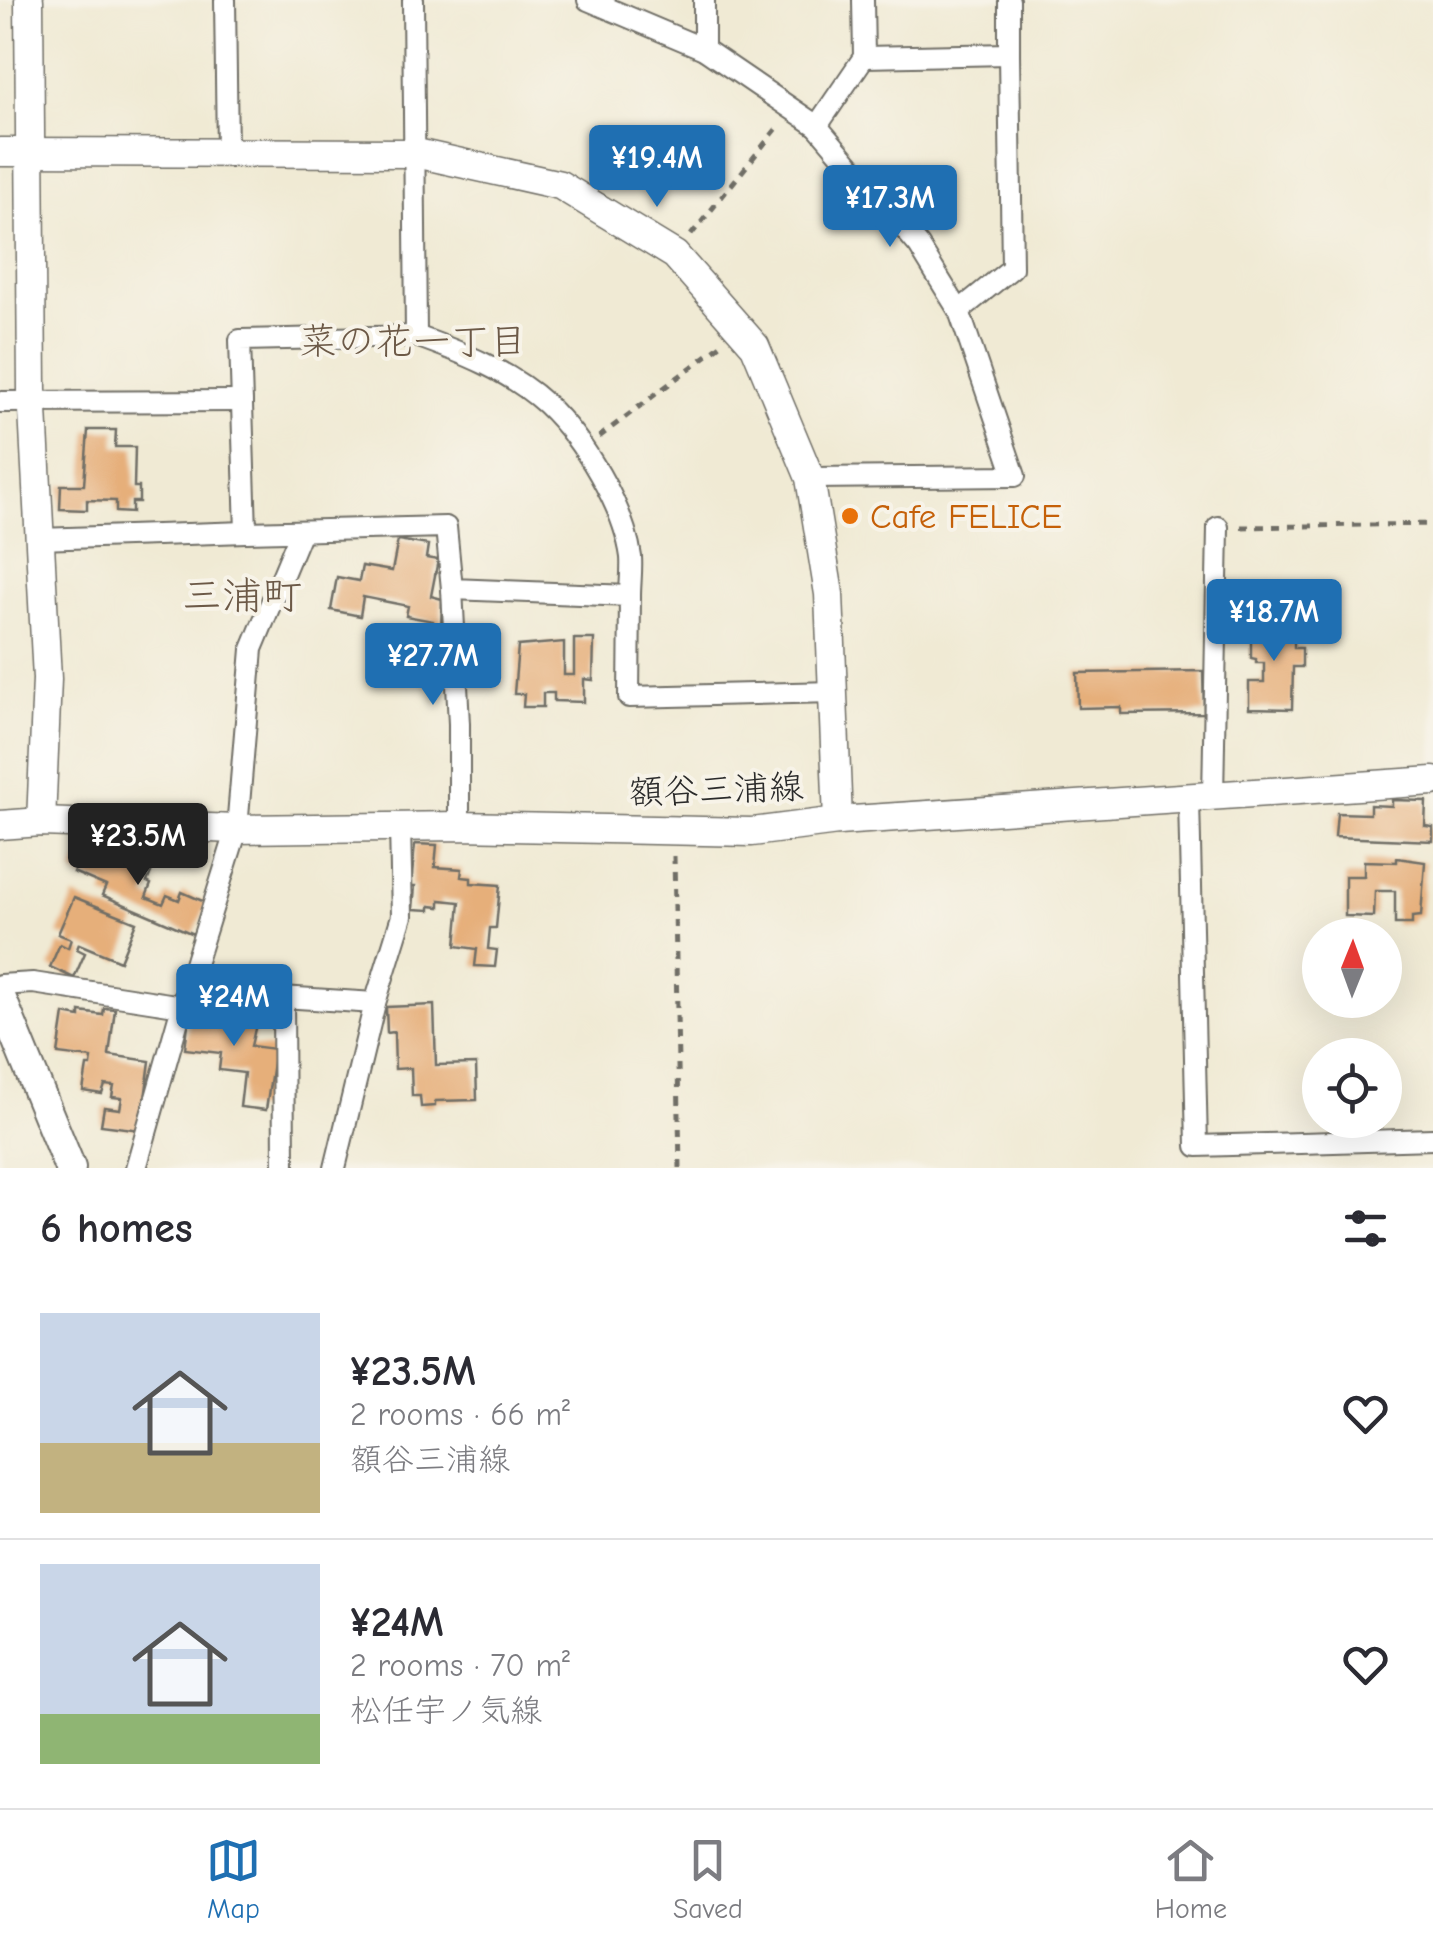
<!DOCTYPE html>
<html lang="en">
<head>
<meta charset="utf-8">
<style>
	body { margin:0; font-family:"Comic Neue","Klee One",sans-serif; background:#f2f2f3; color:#2b2b33; height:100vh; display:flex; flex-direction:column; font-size:38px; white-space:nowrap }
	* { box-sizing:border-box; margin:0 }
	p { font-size:32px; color:#7c7c81 }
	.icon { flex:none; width:55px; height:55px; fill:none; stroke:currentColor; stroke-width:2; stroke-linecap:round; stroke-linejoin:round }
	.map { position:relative; height:1168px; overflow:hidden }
	.drawer { display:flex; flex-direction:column; background:#fff; flex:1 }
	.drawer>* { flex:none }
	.needle { width:65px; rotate:1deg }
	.buttons { position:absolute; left:1302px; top:918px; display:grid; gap:20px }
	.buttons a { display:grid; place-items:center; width:100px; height:100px; border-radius:50%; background:#fff; box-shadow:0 10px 40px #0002; font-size:50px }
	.price { position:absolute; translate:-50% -85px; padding:0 22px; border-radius:10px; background:#1f6fb2; color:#fff; font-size:32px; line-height:65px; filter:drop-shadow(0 2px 5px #0008) }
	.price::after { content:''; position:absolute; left:50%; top:60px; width:30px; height:22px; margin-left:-15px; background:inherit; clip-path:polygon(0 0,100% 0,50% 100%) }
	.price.on { background:#222; color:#fff }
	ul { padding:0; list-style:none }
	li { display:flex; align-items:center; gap:30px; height:250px; padding:0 40px }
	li+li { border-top:2px solid #e1e1e2 }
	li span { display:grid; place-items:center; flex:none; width:280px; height:200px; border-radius:0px; color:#555 }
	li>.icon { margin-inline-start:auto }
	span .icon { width:120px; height:120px; fill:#fffc; stroke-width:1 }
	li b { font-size:42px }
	h2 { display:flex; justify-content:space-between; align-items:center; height:120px; padding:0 40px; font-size:42px }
	.menu { display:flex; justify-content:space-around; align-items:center; height:140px; border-top:2px solid #e1e1e2; background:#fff; font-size:28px; color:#7c7c81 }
	.menu a { display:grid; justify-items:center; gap:5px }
	.menu .on { color:#1f6fb2 }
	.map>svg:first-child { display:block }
	.building { fill:#e6af7a }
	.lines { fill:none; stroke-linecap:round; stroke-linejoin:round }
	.street-casing { stroke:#706e66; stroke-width:24 }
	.secondary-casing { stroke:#706e66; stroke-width:31 }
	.primary-casing { stroke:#706e66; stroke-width:34 }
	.path { stroke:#706e66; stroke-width:5; stroke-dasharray:8 8; stroke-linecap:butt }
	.street { stroke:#fff; stroke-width:20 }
	.secondary { stroke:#fff; stroke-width:28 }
	.primary { stroke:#fff; stroke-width:30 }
	.food-dot { fill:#e8710a; stroke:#f7f3e8; stroke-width:4 }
	.labels { text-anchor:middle; stroke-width:8; stroke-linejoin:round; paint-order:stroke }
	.food-label { font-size:35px; fill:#c56008; stroke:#f7f3e8; text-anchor:start }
	.street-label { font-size:35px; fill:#2b2b2b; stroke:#f7f3e8 }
	.neighbourhood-label { font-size:38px; fill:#6c5947; stroke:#f7f3e8 }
	.quarter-label { font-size:40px; fill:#6c5947; stroke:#f7f3e8 }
</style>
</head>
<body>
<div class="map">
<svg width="1433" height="1168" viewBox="0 0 1433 1168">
	<rect width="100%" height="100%" fill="#f7f3e8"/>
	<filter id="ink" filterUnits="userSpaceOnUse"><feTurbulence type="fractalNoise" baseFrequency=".01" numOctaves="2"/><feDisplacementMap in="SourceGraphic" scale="20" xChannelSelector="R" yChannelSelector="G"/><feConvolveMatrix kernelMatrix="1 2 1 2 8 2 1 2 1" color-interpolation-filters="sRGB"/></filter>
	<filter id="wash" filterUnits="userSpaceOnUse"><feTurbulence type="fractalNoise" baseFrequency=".0048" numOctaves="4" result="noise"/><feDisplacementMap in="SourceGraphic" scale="40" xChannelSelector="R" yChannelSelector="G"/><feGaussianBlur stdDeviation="2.25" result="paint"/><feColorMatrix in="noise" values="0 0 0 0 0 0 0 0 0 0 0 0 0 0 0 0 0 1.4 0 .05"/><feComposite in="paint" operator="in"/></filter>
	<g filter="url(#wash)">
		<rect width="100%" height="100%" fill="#f0ead4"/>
		<g id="blocks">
			<g class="building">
				<path d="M88 430H116L115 447H135L134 487H139V502H132V513L116 512V501L87 500V510L60 509 61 485H84Z"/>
				<path d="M398 540 428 545 426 558 438 560 431 596 442 599 441 629 432 628 433 621 406 616 408 606 363 597 360 616 331 610 337 577 359 581 362 566 392 571Z"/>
				<path d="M1255 617H1284V630H1294V648H1302V667H1293L1292 709 1249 708V682H1264V663H1256V659L1251 658V627H1255Z"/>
				<path d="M574 639H594L593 680 584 679V702L554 701V693H543V707H523L524 694H514L518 646 564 642V675H574Z"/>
				<path d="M1203 671 1204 713 1121 714V707L1078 708 1077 673Z"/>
				<path d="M1392 800 1426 801 1425 826 1433 827V841L1335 837 1337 813 1370 814V805L1392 806Z"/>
				<path d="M415 844 437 845 435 867 462 869 461 877 471 878V883L500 885 496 928H490L488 949 497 950 495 967 475 966 477 949 456 946 460 902 440 900V907L430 906V910L413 909 415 886H411Z"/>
				<path d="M100 846 125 856 127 851 148 865 147 869 152 870 147 882 151 884 146 897 163 904 167 895 179 900 182 892 207 903 193 934 102 895 106 886 73 872 81 853 94 859Z"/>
				<path d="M1397 858 1425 862 1421 916 1412 917V924H1395V891H1375L1374 917 1345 916V876H1364V861L1397 862Z"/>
				<path d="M74 897 136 922 120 961 79 944 77 949 85 953 74 978 50 967 60 944 68 948 71 939 58 934Z"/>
				<path d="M237 1002 254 1004 252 1019 257 1020 251 1046 275 1049 266 1110 240 1107 244 1073 219 1070 221 1053 185 1049 190 1008 226 1012V1006L236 1007Z"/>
				<path d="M434 1005 436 1065 476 1064 477 1100 435 1101V1106L421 1107 420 1096H412L411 1068 395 1069 394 1032 387 1033 386 1007Z"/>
				<path d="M104 1008 115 1009 109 1055 150 1061 141 1130 101 1125 104 1107 120 1109 122 1098 112 1097 114 1086 105 1085 102 1094 83 1091 87 1066H91L92 1058 58 1054 64 1014 80 1017V1012L103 1015Z"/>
			</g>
		</g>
	</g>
	<g filter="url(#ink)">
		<use href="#blocks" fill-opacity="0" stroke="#706e66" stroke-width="2.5"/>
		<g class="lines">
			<defs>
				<g id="street">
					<path d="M225 0 227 153"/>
					<path d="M413 0 416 336 240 340 246 532 446 527 452 589 630 596 629 697 834 692"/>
					<path d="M588 0 704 49 817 126 919 246 959 311 1015 476 810 478"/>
					<path d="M704 0V49"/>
					<path d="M864 57 1009 54V0"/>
					<path d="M817 126 864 57 863 0"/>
					<path d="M959 311 1012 268 1009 54"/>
					<path d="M416 336C461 352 510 371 546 404 583 439 624 506 631 557 632 570 630 584 630 596"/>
					<path d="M0 402 242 401"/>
					<path d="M39 539 246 532"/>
					<path d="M452 589 459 724V826"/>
					<path d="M1213 797 1218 527"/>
					<path d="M1189 799 1197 1146 1433 1139"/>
					<path d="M0 985 33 983 182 1006 136 1168"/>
					<path d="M187 991 375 1003"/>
					<path d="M283 997 284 1168"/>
					<path d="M182 1006 237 829 252 649 301 531"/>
					<path d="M335 1168 375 1003 402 916 400 827"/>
				</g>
				<g id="secondary">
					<path d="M29 0 32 390 47 679 41 822"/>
					<path d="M0 152 416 153 560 185 675 255 755 346 810 478 829 594 838 821"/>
					<path d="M0 825 41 822 237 829 459 826 752 832 838 821 1433 781"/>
				</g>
				<path id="primary" d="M0 997 70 1168"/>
			</defs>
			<use href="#street" class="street-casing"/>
			<use href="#secondary" class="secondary-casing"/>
			<use href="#primary" class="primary-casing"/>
			<g class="path">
				<path d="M691 235 778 127"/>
				<path d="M599 437 722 344"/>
				<path d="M1241 527 1433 524"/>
				<path d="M674 856 680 1168"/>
			</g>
			<use href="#street" class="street"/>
			<use href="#secondary" class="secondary"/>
			<use href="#primary" class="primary"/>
		</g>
	</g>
	<circle class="food-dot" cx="850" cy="516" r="10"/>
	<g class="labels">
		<g class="food-label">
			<text x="870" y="528">Cafe FELICE</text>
		</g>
		<g class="street-label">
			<text transform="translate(716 789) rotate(-2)" y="12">額谷三浦線</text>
		</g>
		<g class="neighbourhood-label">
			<text x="413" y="354">菜の花一丁目</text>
		</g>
		<g class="quarter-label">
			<text x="242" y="609">三浦町</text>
		</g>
	</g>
</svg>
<div class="buttons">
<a><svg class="needle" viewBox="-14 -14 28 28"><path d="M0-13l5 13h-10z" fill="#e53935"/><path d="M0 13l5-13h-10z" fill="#7c7c81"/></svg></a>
<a><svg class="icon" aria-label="locate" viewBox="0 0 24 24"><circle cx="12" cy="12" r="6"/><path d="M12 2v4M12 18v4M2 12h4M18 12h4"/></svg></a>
</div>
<b class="price" style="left:657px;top:210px">¥19.4M</b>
<b class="price" style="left:890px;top:250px">¥17.3M</b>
<b class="price" style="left:1274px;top:664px">¥18.7M</b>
<b class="price" style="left:433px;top:708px">¥27.7M</b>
<b class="price on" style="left:138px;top:888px">¥23.5M</b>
<b class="price" style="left:234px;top:1049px">¥24M</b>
</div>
<section class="drawer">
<h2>6 homes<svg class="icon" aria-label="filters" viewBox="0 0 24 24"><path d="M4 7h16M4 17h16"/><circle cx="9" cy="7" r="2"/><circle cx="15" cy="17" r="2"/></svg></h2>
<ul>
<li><span style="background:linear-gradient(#c9d6e8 65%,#c2b280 0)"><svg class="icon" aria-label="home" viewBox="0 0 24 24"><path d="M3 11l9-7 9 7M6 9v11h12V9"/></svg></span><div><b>¥23.5M</b><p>2 rooms · 66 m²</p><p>額谷三浦線</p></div><svg class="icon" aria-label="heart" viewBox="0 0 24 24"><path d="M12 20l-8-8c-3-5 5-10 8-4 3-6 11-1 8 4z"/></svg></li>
<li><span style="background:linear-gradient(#c9d6e8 75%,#8fb573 0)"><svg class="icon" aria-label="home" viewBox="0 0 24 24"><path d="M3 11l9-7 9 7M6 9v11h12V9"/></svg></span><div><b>¥24M</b><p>2 rooms · 70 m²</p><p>松任宇ノ気線</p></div><svg class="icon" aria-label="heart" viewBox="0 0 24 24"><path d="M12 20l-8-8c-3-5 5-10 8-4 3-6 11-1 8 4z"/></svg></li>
</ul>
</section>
<nav class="menu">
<a class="on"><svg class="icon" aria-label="map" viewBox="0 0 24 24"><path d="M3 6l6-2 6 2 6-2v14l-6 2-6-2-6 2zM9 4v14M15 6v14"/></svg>Map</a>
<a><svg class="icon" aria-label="saved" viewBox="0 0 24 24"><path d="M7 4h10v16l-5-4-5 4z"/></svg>Saved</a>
<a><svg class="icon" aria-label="home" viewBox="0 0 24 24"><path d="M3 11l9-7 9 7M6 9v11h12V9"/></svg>Home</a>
</nav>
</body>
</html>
